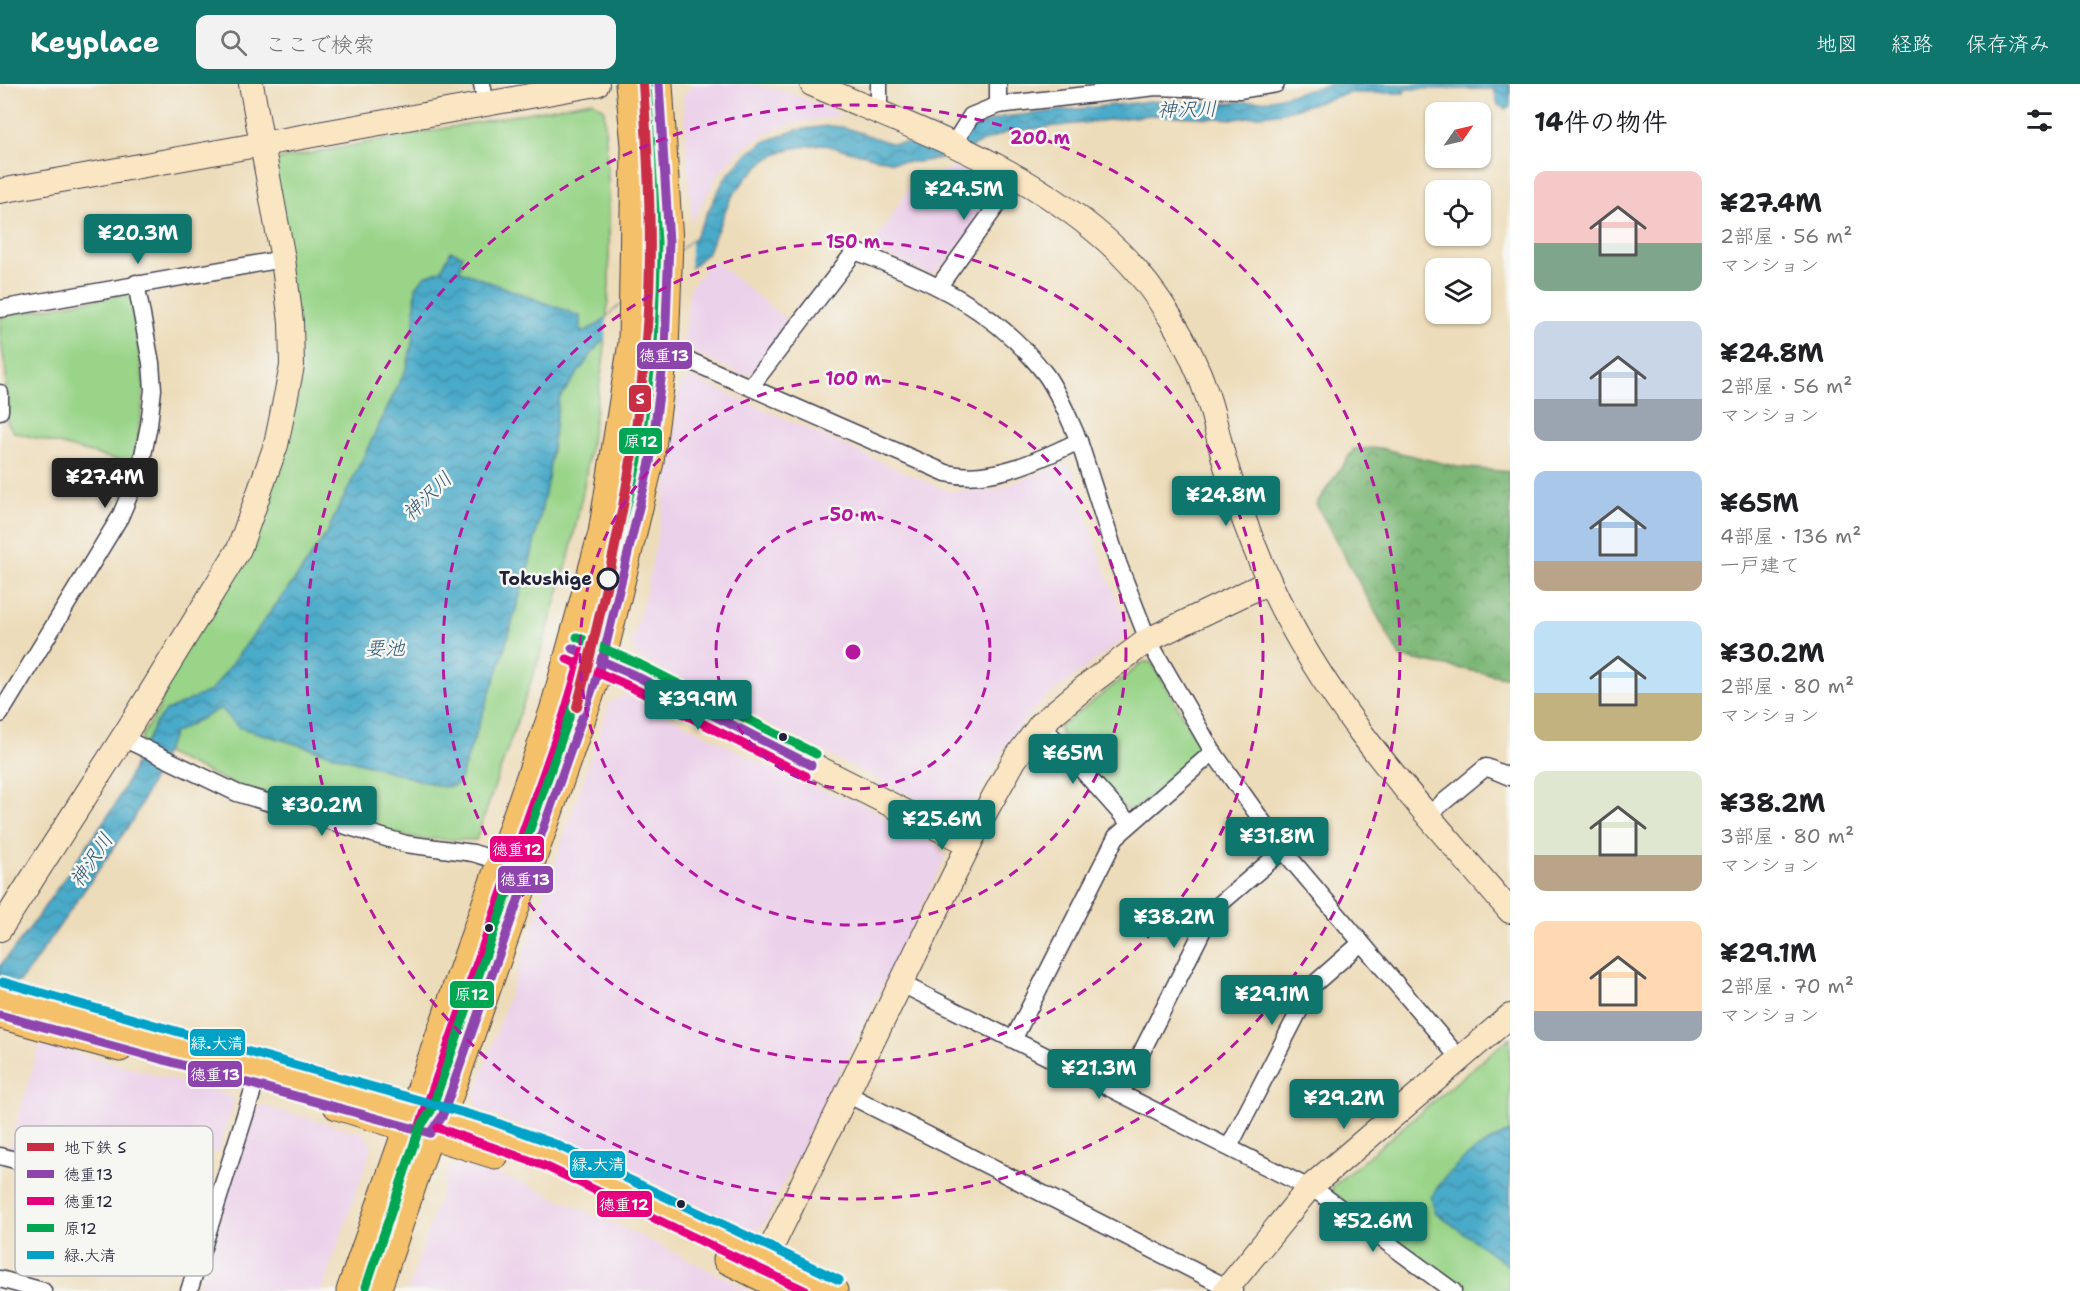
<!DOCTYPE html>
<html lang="ja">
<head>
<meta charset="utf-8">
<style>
	body { margin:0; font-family:"Shantell Sans","Klee One",sans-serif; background:#f2f2f2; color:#202124; height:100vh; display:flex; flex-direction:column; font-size:22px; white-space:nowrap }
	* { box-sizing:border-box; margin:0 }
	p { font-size:20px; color:#757577 }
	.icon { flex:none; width:33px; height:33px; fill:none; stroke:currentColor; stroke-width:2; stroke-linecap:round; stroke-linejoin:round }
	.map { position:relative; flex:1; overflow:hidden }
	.details { display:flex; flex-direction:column; background:#fff; width:570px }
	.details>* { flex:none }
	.needle { width:39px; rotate:56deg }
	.tools { position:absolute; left:1425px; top:18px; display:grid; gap:12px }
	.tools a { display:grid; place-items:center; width:66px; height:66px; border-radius:12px; background:#fff; box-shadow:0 2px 4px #0004; font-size:30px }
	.price { position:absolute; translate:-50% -51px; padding:0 14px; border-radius:6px; background:#0f766e; color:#fff; font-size:20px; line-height:39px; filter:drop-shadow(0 2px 3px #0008) }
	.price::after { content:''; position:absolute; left:50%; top:36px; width:18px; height:14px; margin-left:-9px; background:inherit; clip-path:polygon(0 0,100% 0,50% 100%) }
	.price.selected { background:#222; color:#fff }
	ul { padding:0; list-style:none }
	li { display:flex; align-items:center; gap:18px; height:150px; padding:0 24px }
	li span { display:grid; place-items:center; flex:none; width:168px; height:120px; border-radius:12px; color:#555 }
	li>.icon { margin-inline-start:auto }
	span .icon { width:72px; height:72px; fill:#fffc; stroke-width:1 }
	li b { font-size:26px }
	h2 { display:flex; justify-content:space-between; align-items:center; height:72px; padding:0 24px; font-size:26px }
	header { display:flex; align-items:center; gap:36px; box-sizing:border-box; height:84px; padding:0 30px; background:#0f766e; color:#fff }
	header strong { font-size:28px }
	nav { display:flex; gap:33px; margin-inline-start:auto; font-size:21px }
	.search { width:420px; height:54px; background:#f2f2f2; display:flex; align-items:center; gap:15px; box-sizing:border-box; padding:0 21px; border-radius:12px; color:#757577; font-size:22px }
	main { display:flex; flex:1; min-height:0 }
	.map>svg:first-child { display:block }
	.built { fill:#ecd1ea }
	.green { fill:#99d488; stroke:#5e7b62; stroke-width:1.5 }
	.forest { fill:url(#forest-crowns); stroke:#4e6c58; stroke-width:1.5 }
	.water { fill:url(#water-waves); stroke:#366682; stroke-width:1.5 }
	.pier { fill:#eddcb9 }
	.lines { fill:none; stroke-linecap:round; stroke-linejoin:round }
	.street-casing { stroke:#403e4e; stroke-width:19 }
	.secondary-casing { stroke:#403e4e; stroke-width:26 }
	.primary-casing { stroke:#403e4e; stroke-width:29 }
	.street { stroke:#fff; stroke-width:16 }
	.secondary { stroke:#fbe6c3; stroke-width:24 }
	.primary { stroke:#f4c16a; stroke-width:27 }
	.bus-1-casing { stroke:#f6f6f2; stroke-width:14 }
	.bus-2-casing { stroke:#f6f6f2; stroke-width:14 }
	.bus-3-casing { stroke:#f6f6f2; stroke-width:14 }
	.bus-4-casing { stroke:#f6f6f2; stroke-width:14 }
	.bus-1 { stroke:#8e44ad; stroke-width:9 }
	.bus-2 { stroke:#e5007d; stroke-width:9 }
	.bus-3 { stroke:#00a651; stroke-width:9 }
	.bus-4 { stroke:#02a2c7; stroke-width:9 }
	.metro-1-casing { stroke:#f6f6f2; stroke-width:15 }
	.metro-1 { stroke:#c92f44; stroke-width:10 }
	.ring { fill:none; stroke:#b5179e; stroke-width:3; stroke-dasharray:10 8 }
	.stop-dot { fill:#f6f6f2; stroke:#22223b; stroke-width:3 }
	.bus-dot { fill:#22223b; stroke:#f6f6f2; stroke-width:2 }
	.labels { text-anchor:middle; stroke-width:5; stroke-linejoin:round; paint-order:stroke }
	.stop-label { font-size:18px; font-weight:bold; fill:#22223b; stroke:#f6f6f2; text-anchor:end }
	.water-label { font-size:20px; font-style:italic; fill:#325874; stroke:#f6f6f2 }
	.key { fill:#f6f6f2; stroke:#b6b6bb; stroke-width:1.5 }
	.key-label { font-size:16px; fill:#22223b }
	.centre { fill:#b5179e; stroke:#f6f6f2; stroke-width:3 }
	.ring-label { font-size:18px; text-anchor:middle; font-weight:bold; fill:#b5179e; stroke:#f6f6f2; stroke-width:5; stroke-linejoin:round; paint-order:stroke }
	.line-badge { stroke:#f6f6f2; stroke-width:2 }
	.badge-label { font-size:16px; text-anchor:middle; font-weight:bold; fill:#fff }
</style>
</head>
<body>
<header>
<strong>Keyplace</strong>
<div class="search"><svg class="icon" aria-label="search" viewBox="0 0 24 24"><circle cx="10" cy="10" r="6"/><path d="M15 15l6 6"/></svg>ここで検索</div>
<nav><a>地図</a><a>経路</a><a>保存済み</a></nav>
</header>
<main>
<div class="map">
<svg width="1510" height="1207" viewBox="0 0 1510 1207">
	<defs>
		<pattern id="forest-crowns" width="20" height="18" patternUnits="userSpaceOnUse" patternTransform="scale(1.5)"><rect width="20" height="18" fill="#7ab674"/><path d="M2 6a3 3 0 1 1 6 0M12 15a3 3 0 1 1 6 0" fill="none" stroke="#649460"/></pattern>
		<pattern id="water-waves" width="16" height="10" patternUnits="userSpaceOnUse" patternTransform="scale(1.5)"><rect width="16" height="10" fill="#4aaac9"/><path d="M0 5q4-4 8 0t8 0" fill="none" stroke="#3d8aa4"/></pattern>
	</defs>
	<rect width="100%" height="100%" fill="#f6f6f2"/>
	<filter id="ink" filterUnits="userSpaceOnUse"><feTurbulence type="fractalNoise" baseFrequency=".0167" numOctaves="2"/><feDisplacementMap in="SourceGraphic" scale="12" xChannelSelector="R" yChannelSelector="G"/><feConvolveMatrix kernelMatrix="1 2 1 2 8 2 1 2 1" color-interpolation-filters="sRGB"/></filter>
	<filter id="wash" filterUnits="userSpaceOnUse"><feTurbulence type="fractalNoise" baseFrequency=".008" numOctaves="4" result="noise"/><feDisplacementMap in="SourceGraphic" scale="24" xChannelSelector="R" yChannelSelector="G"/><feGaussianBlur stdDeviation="1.35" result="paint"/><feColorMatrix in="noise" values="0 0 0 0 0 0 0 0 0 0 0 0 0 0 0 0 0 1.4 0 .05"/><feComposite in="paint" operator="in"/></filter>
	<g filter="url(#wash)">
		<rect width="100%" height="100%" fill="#eddcb9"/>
		<g class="built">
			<path d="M693 0H746L782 6 844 31 790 40 769 48 742 65 719 89 692 139 683 12Z"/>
			<path d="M959 82 995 98 999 109 943 182 930 191 871 164 911 100Z"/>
			<path d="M713 176 791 239 752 289 743 291 682 264 690 204Z"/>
			<path d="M691 293 947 407H992L1065 380 1073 386 1098 468 1128 543 1125 554 1043 616 1022 639 1005 663 967 731 955 735 637 573 631 560 647 504 667 403 679 307 681 300Z"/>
			<path d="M627 610 800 699 858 718 939 762 945 775 764 1140 755 1147 743 1145 615 1080 549 1052 481 1027 474 1014 610 618Z"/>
			<path d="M40 959 228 1011 234 1018 218 1069 188 1060 173 1113 8 1069Z"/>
			<path d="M260 1021 365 1050 372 1063 322 1207H197L256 1025Z"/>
			<path d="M463 1078 525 1100 641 1152 751 1207H408L449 1084Z"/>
		</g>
		<g class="green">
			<path d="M592 17 604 25 609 113V201L604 272 583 408 568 477 539 574 476 756 422 755 402 751 238 702 141 658 142 651 158 627 164 604 287 349 274 80 280 75Z"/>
			<path d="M125 210 132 217 144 304 136 374 128 379 14 348 7 338 6 289 0 251V237L3 232Z"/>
			<path d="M1144 578H1150L1154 582 1201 664 1195 675 1134 725H1125L1068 660 1058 644Z"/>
			<path d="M1510 953V1207H1464L1333 1110 1332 1103Z"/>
		</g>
		<path class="forest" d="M1380 364 1458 383 1510 388V594L1400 573 1316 420 1354 365Z"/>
		<g class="water">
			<path d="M1331 0H1510V23L1507 25 1498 21 1494 5C1463 6 1436 4 1405 5L1404 9H1350L1283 28 1235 35 1151 31 1007 48 947 73 919 78H893L821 60 789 65 767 75 747 93 731 114 707 170 599 260 559 315 548 395 532 470 501 577 459 698 454 702 443 703 238 643 221 624 174 649 135 733 29 886 0 920V882L25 851 115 721 156 638 166 627 212 606 299 490 326 450 407 283 413 254 416 203 425 192 441 186 451 167 462 171 460 187 580 232 581 249 599 240 695 153 725 94 746 71 764 58 796 46 828 42 843 43 890 59 932 60 1002 33 1151 17 1213 20 1269 16Z"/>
			<path d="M1510 1048V1183L1435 1128 1431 1114C1447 1084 1479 1060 1510 1048Z"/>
		</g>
		<path class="pier" d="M691 157 690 188 605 259 607 233Z"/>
	</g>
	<g filter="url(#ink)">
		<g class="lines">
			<defs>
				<g id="street">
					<path d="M482 0 486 20"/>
					<path d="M998 21V0"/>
					<path d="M879 29V0"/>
					<path d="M953 61 971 32 998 21 1156 3 1239 6 1276 0"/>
					<path d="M939 202 1018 92"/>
					<path d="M0 225 283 175"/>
					<path d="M665 266 946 389C990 400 1039 376 1079 357L1118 479 1148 556 1213 668 1283 766 1459 974"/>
					<path d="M751 302 855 167C930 196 996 225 1046 291 1060 311 1069 335 1079 357"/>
					<path d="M0 309V327"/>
					<path d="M0 630 120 433 140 386 149 341 153 305 151 279 136 199"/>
					<path d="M1041 640 1130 740"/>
					<path d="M123 654 237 709 406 760 473 769 499 777"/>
					<path d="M1428 731 1486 683 1510 693"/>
					<path d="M902 900 1321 1110 1453 1207"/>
					<path d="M1014 954 1116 753 1213 668"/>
					<path d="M1121 1009 1213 826 1283 766"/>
					<path d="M847 1010 1234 1207"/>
					<path d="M1229 1063 1312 902 1361 859"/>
					<path d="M0 1072 213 1129"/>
					<path d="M0 1195 43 1207"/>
					<path d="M189 1207 255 1000"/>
				</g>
				<g id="secondary">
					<path d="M812 0C918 46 1033 85 1118 167 1157 205 1190 260 1207 311 1215 334 1219 359 1226 382 1238 421 1253 462 1270 499 1327 624 1422 724 1510 827"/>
					<path d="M0 107 597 0"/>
					<path d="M572 564 634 591 969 760"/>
					<path d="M0 845 129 644 239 465 276 361 292 282 291 238 283 175 251 0"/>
					<path d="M766 1174 983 732 1015 675 1041 640 1090 599 1148 556 1269 498"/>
					<path d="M1225 1207 1309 1104 1510 932"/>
				</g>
				<g id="primary">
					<path d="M0 910 375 1014 485 1047 550 1071 834 1207"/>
					<path d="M0 931 120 964"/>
					<path d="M337 1022 495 1071"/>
					<path d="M727 1176 789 1207"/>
					<path d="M350 1207 553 627 602 449 632 259 635 61 629 0"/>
					<path d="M377 1207 430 1049 442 1033 455 996 602 577 650 378 665 266 669 158 659 0"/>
				</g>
			</defs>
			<use href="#street" class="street-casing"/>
			<use href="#secondary" class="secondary-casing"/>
			<use href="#primary" class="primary-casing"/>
			<use href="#street" class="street"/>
			<use href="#secondary" class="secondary"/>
			<use href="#primary" class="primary"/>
			<defs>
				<g id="bus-1">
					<path d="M572 564 634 591 811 681"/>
					<path d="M0 931 430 1049"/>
					<path d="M430 1049 442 1033 602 577 650 378 665 266 669 158 659 0"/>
				</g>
				<g id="bus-2">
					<path d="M567 575 629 602 806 692"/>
					<path d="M438 1044 545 1082 806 1207"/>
					<path d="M418 1047 564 631 583 567"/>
				</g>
				<g id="bus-3">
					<path d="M577 553 639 580 816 670"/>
					<path d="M366 1203 419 1045 431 1027 590 574 638 376 653 265 657 158 647 1"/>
				</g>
				<path id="bus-4" d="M3 898 489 1036 555 1060 839 1196"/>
			</defs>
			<use href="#bus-1" class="bus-1-casing"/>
			<use href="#bus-2" class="bus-2-casing"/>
			<use href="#bus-3" class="bus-3-casing"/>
			<use href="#bus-4" class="bus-4-casing"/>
			<use href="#bus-1" class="bus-1"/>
			<use href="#bus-2" class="bus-2"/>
			<use href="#bus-3" class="bus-3"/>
			<use href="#bus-4" class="bus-4"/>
			<defs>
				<path id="metro-1" d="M577 623C612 487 643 349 649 208 652 139 648 69 643 0"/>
			</defs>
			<use href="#metro-1" class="metro-1-casing"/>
			<use href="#metro-1" class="metro-1"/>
		</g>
	</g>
	<g class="ring">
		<circle cx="853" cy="568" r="137"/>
		<circle cx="853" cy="568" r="273"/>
		<circle cx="853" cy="568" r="410"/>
		<circle cx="853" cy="568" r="547"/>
	</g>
	<circle class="stop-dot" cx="608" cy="495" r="10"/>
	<g class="bus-dot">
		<circle cx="783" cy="653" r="5"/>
		<circle cx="489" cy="844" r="5"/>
		<circle cx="681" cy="1120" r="5"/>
	</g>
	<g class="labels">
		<g class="stop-label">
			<text x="592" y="501">Tokushige</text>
		</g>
		<g class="water-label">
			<text transform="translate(1187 25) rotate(-1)" y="7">神沢川</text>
			<text transform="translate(427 412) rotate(-44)" y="7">神沢川</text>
			<text x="385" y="571">要池</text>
			<text transform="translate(91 776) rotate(-56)" y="7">神沢川</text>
		</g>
	</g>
	<rect x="15" y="1042" width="198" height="150" rx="9" class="key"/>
	<rect x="27" y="1059" width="27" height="8" fill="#c92f44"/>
	<rect x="27" y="1086" width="27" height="8" fill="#8e44ad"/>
	<rect x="27" y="1113" width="27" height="8" fill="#e5007d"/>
	<rect x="27" y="1140" width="27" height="8" fill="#00a651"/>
	<rect x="27" y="1167" width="27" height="8" fill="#02a2c7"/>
	<g class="key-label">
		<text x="64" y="1069">地下鉄 S</text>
		<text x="64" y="1096">徳重13</text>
		<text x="64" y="1123">徳重12</text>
		<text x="64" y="1150">原12</text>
		<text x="64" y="1177">緑.大清</text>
	</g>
	<circle cx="853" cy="568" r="9" class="centre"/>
	<g class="ring-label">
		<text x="1040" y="60">200 m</text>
		<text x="853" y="164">150 m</text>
		<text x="853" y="301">100 m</text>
		<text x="853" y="437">50 m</text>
	</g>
	<g class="line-badge">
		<rect x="636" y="257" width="57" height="29" rx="6" fill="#8e44ad"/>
		<rect x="628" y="300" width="24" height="29" rx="6" fill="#c92f44"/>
		<rect x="618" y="343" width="45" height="28" rx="6" fill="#00a651"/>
		<rect x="489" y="751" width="56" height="28" rx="6" fill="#e5007d"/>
		<rect x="497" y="781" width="57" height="29" rx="6" fill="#8e44ad"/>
		<rect x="449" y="896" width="46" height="29" rx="6" fill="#00a651"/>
		<rect x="189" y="944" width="57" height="29" rx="6" fill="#02a2c7"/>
		<rect x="187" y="976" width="56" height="28" rx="6" fill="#8e44ad"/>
		<rect x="569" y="1066" width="57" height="29" rx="6" fill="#02a2c7"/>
		<rect x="596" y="1106" width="57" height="28" rx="6" fill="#e5007d"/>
	</g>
	<g class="badge-label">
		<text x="664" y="277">徳重13</text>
		<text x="640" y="320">S</text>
		<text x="641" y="363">原12</text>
		<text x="517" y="771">徳重12</text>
		<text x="525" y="801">徳重13</text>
		<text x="472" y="916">原12</text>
		<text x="217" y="965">緑.大清</text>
		<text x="215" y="996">徳重13</text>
		<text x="598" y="1086">緑.大清</text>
		<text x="624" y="1126">徳重12</text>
	</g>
</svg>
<div class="tools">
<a><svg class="needle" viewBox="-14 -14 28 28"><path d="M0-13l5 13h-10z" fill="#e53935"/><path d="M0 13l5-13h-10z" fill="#757577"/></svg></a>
<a><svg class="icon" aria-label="locate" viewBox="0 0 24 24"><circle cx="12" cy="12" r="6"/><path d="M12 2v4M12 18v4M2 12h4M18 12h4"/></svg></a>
<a><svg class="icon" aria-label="layers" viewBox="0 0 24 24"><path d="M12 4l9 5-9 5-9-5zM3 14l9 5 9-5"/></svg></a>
</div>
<b class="price" style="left:964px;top:137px">¥24.5M</b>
<b class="price" style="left:138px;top:181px">¥20.3M</b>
<b class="price selected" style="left:105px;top:425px">¥27.4M</b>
<b class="price" style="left:1226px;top:443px">¥24.8M</b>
<b class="price" style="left:698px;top:647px">¥39.9M</b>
<b class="price" style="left:1073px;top:701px">¥65M</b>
<b class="price" style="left:322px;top:753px">¥30.2M</b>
<b class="price" style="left:942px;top:767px">¥25.6M</b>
<b class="price" style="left:1277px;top:784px">¥31.8M</b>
<b class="price" style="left:1174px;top:865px">¥38.2M</b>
<b class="price" style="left:1272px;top:942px">¥29.1M</b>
<b class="price" style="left:1099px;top:1016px">¥21.3M</b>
<b class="price" style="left:1344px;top:1046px">¥29.2M</b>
<b class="price" style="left:1373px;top:1169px">¥52.6M</b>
</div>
<section class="details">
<h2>14件の物件<svg class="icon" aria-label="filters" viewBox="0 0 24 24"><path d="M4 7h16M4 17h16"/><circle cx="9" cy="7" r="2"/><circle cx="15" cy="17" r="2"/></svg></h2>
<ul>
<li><span style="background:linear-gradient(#f6c9c9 60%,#7fa58c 0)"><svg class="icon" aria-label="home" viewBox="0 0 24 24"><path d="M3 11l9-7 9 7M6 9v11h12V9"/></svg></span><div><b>¥27.4M</b><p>2部屋 · 56 m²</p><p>マンション</p></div></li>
<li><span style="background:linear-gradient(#c9d6e8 65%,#9aa5b1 0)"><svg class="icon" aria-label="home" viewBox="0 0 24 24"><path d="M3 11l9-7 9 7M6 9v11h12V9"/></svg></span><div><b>¥24.8M</b><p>2部屋 · 56 m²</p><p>マンション</p></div></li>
<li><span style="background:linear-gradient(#a9c7e8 75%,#b9a48a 0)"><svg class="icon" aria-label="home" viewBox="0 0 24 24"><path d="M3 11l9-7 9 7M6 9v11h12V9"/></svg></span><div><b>¥65M</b><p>4部屋 · 136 m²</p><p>一戸建て</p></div></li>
<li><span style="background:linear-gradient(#bfe0f5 60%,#c2b280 0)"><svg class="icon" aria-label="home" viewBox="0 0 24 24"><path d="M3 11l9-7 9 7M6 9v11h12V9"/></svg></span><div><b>¥30.2M</b><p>2部屋 · 80 m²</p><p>マンション</p></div></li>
<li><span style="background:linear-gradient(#dfe7d0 70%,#b9a48a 0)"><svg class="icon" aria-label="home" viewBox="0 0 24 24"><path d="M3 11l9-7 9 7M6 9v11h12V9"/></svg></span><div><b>¥38.2M</b><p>3部屋 · 80 m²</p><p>マンション</p></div></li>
<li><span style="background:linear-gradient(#ffd9b3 75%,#9aa5b1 0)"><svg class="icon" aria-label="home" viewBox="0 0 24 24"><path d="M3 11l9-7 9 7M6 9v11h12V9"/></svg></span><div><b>¥29.1M</b><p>2部屋 · 70 m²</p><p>マンション</p></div></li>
</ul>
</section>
</main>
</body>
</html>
